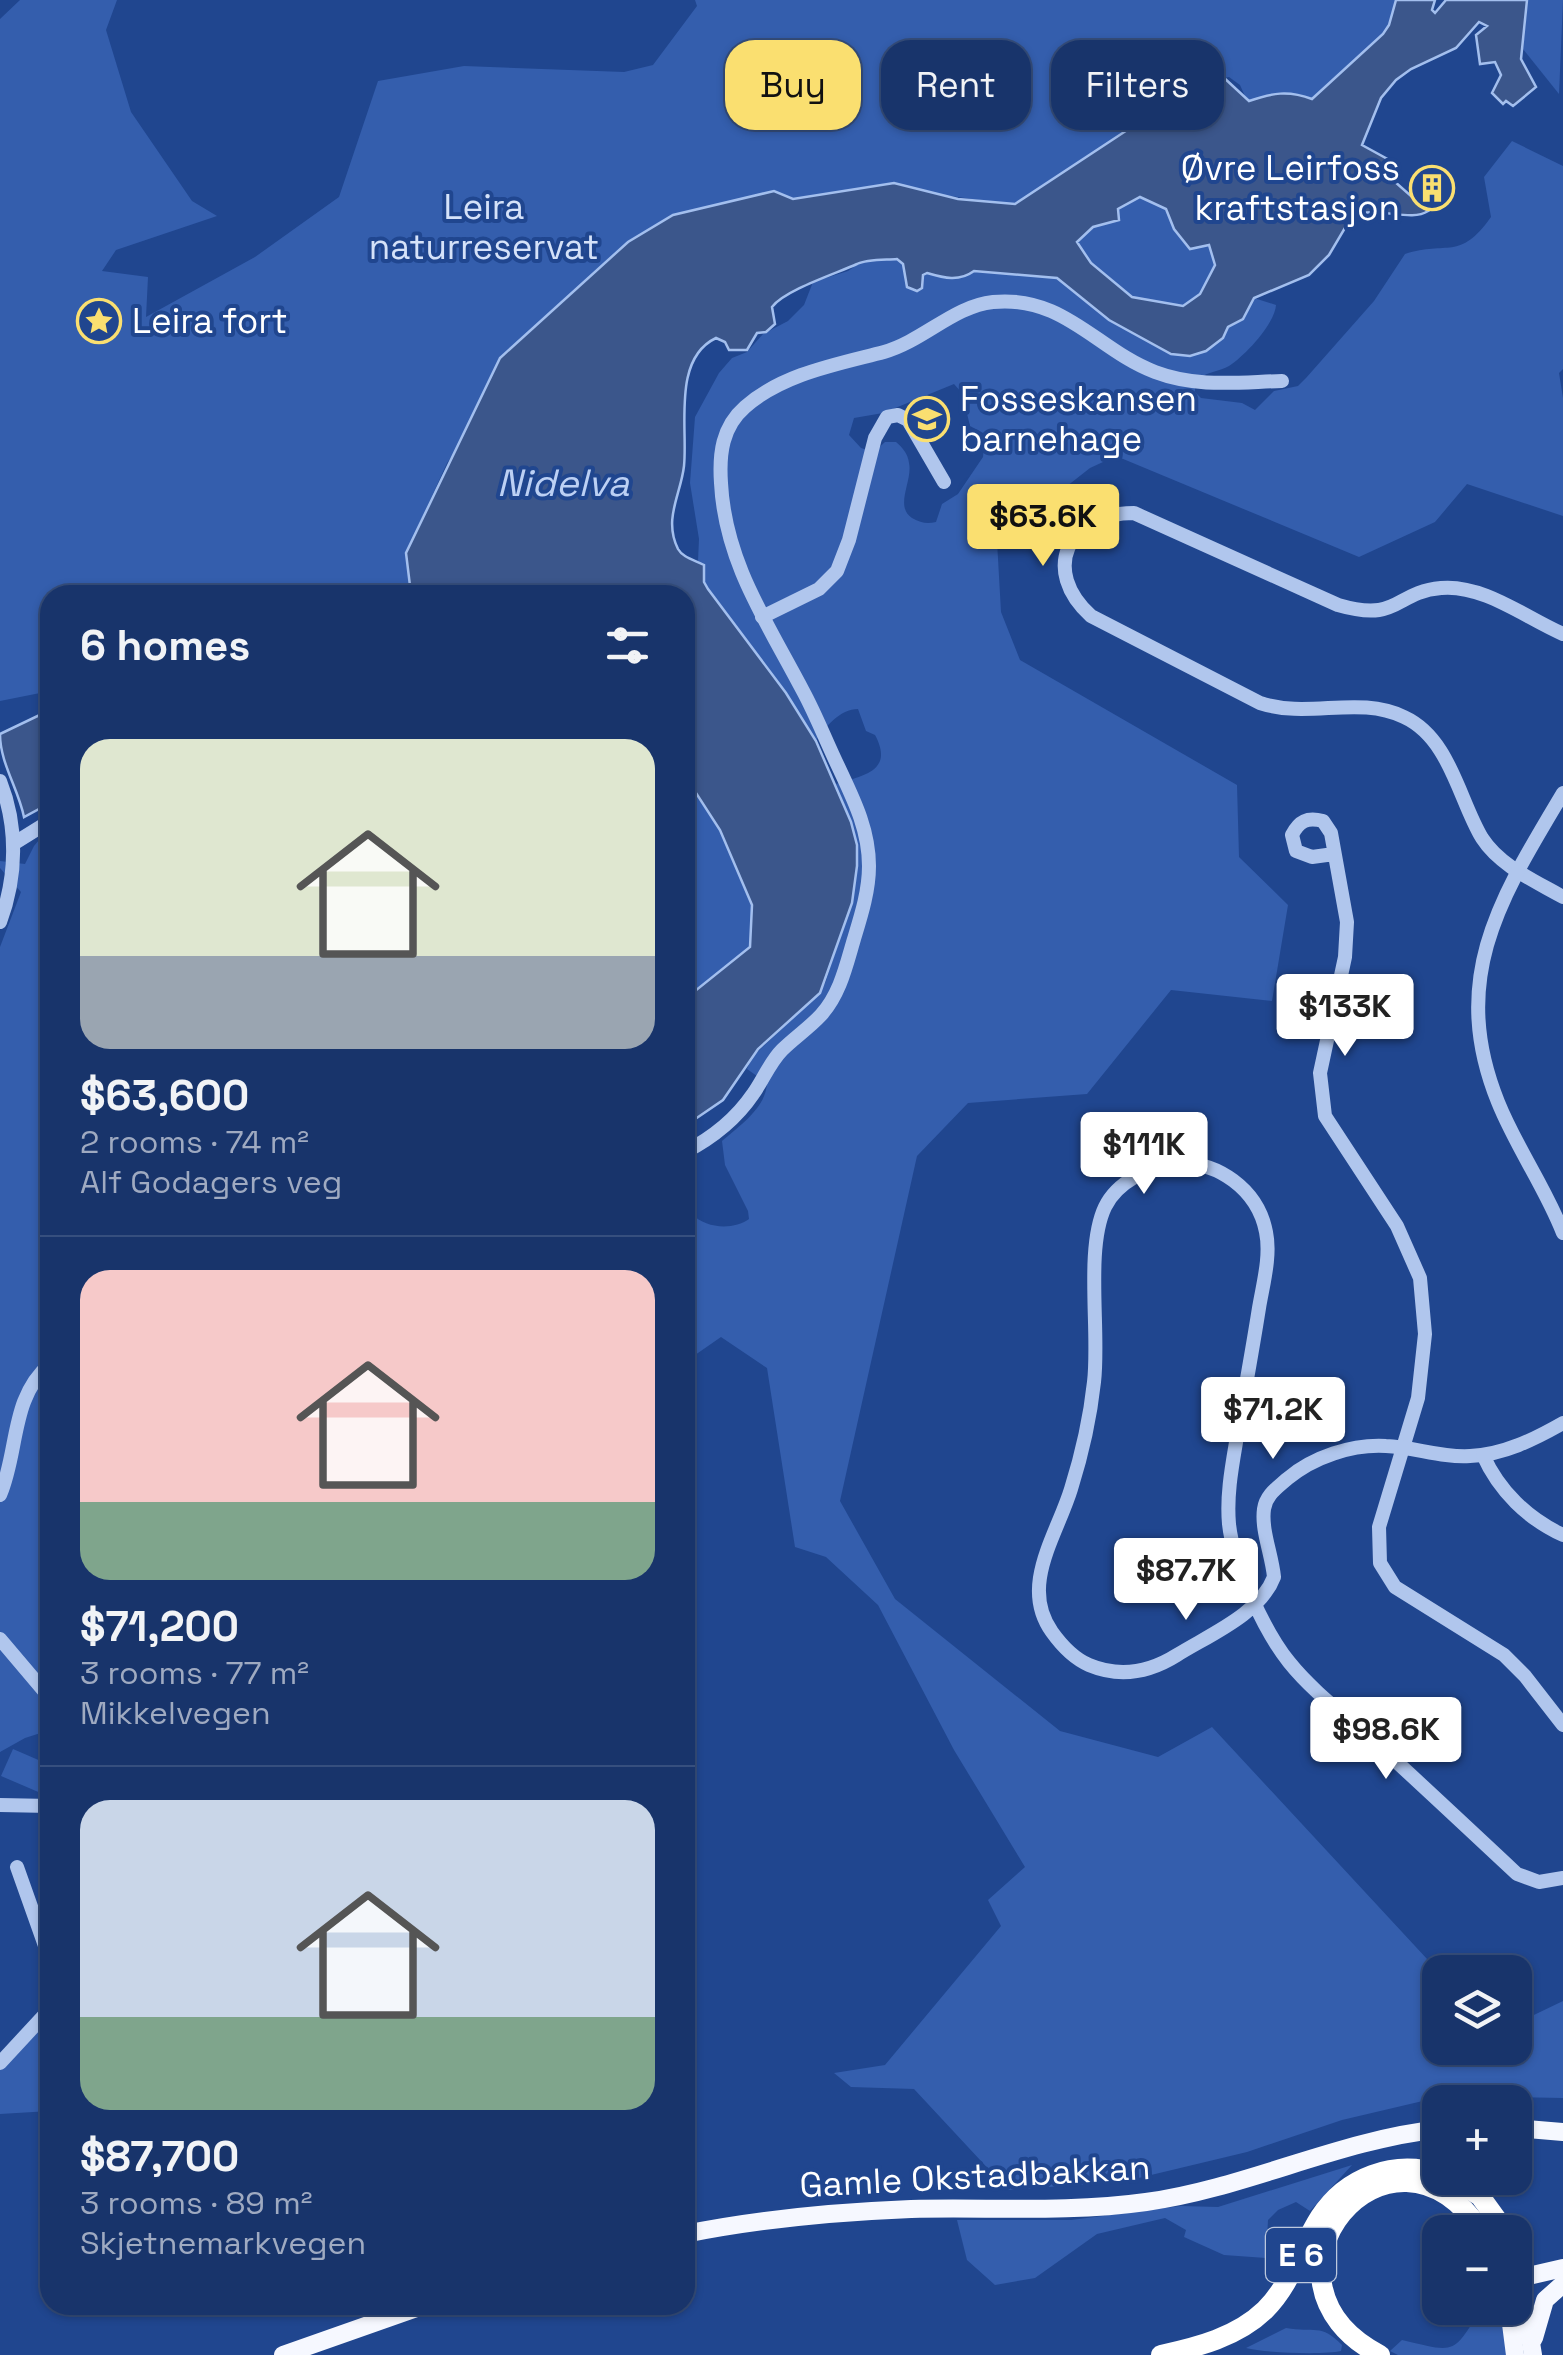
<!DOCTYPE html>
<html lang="en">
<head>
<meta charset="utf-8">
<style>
	body { margin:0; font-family:"Space Grotesk",sans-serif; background:#213c71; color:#f1f3f6; height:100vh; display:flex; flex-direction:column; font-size:38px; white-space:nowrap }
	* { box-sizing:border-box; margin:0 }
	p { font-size:32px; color:#9faac1 }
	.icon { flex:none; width:55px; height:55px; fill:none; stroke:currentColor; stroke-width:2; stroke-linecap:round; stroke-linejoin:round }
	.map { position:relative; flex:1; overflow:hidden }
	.side { position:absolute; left:40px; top:585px; width:655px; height:1730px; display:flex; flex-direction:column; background:#18346b; border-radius:30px; box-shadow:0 2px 8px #0004,0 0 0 2px #364f7e }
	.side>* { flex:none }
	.top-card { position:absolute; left:725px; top:40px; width:688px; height:90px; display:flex; gap:20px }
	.tools { position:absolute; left:1422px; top:1955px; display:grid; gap:20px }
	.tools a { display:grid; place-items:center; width:110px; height:110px; border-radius:20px; background:#18346b; box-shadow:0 2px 8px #0004,0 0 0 2px #364f7e; font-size:50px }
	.price { position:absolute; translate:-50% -85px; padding:0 22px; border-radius:10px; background:#fff; color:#222; font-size:32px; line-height:65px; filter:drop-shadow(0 2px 5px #0008) }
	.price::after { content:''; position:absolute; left:50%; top:60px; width:30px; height:22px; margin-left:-15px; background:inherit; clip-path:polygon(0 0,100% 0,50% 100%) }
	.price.on { background:#fadf70; color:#111 }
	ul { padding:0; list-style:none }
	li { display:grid; align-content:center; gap:20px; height:530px; padding:0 40px }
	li+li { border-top:2px solid #364f7e }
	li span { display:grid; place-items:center; height:310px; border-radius:30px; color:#555 }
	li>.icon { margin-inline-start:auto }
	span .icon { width:180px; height:180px; fill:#fffc; stroke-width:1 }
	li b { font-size:42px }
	h2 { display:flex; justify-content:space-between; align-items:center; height:120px; padding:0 40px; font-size:42px }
	.chip { padding:0 35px; border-radius:30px; background:#18346b; box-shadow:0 2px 8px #0004,0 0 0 2px #364f7e; font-size:35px; line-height:90px }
	.chip.on { background:#fadf70; color:#111 }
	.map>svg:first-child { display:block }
	.green { fill:#345ead; fill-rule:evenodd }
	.water { fill:#3b568b; stroke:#a3bfee; stroke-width:2.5; fill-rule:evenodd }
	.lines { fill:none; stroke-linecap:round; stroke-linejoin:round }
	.minor { stroke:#b0c6ed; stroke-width:14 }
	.major { stroke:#f6f8ff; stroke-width:18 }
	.highway { stroke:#fff; stroke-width:20 }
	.labels { text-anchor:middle; stroke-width:8; stroke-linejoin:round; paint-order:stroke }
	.shield { fill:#20468f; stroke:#bcc8dd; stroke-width:2.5 }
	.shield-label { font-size:32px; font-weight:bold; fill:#fff }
	.poi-label { font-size:35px; fill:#fff; stroke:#20468f; text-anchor:start }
	.park-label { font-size:35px; fill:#d5e2f9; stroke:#20468f }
	.street-label { font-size:35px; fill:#fff; stroke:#20468f }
	.water-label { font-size:38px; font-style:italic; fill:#bcd0f4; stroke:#20468f }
</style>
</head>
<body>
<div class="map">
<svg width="1563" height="2355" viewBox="0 0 1563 2355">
	<rect width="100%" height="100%" fill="#20468f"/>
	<g class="green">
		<path d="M20 0H117L106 30 131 112 192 201 217 216 116 250 102 271 148 277 146 317 255 257 339 197 378 81 464 66 624 72 653 65 697 6 695 0H1402L1385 36 1370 46 1363 64 1317 102 1248 103 1240 85 1229 77 1199 84 1021 206 880 186 835 195 793 199 458 447 447 463 406 553 412 595H50V691L0 701V19Z"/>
		<path d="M1528 0H1563L1559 94 1523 49Z"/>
		<path d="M1512 141 1563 166V369L1559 373 1563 398V516L1467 484 1435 522 1359 557 1116 456 1090 468 997 541 1001 612 1020 660 1237 785 1239 857 1288 905 1272 1001 1171 990 1087 1094 968 1103 917 1156 840 1501 895 1599 1060 1731 1158 1757 1212 1727 1440 1973V2048H1515V2024L1563 2001V2098L1444 2096 1342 2120 1247 2152 1126 2181 1008 2190 914 2089 851 2087 834 2073 885 2065 1001 1926 988 1900 1025 1867 954 1750 878 1605 826 1557 795 1547 767 1368 721 1337 685 1362V1198C687 1204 689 1210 692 1214 706 1229 734 1230 749 1219L748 1211 725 1165 722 1141C739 1126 766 1108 767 1083L747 1069 752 1057 820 993 826 981C850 907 871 861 836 784 861 776 895 772 875 735L866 731 858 709C840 709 825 727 816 741L786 693 704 582 701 563 698 561 699 539 690 483 695 417 719 373 732 358 747 352 763 334 788 321 804 305 813 282 848 271 861 262 897 259 903 264 905 283 922 280 924 273 947 279 974 271 1057 278 1121 328 1136 332 1171 354 1190 356 1217 344 1228 327 1243 319 1254 298 1276 305C1275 323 1246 355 1229 366 1220 371 1207 372 1200 378 1194 383 1195 386 1195 392L1201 398 1242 403 1255 410 1274 391 1298 386 1306 378 1374 301 1405 254C1448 240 1459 262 1491 217L1484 177ZM954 384 962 393 970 426 985 434 983 457 958 494 942 504 936 522C927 524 921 523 912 518 894 506 913 481 909 463 908 454 903 448 896 442H885L874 452 861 448 849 435 854 418 883 413Z"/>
		<path d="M1139 197 1166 209 1174 229 1209 244 1216 265 1200 294 1183 306 1133 297 1091 263 1076 242 1093 227 1118 220V210Z"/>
		<path d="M685 776 720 830 753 905 750 947 685 999Z"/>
		<path d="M50 827V1730L25 1738 0 1752V947L21 892 0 868V861L25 864 34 846Z"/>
		<path d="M13 1749 50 1765V1797L1 1776Z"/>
		<path d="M50 2006V2111L0 2114V2061Z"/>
		<path d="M1352 2165 1310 2211 1296 2202 1278 2210 1268 2220 1266 2258 1224 2255 1184 2237 1186 2230 1165 2218 1097 2234 1035 2278 995 2285 967 2260 957 2220H1071L1181 2206 1218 2207Z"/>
		<path d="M1482 2308H1502L1509 2355H1398L1390 2351 1402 2340C1457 2353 1452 2355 1482 2308Z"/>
		<path d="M1286 2328C1314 2333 1321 2323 1342 2345L1341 2351C1324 2355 1265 2353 1246 2348Z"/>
	</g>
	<g class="water">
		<path d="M1396 0H1435L1432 10 1435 13 1446 0H1527L1521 59 1536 87 1513 106 1506 101 1503 104 1492 93 1501 75 1495 62 1480 64 1476 35 1487 26 1479 22 1456 48 1411 69 1396 80 1381 98 1362 145 1391 161 1390 172 1396 178 1394 181 1428 211C1410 223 1378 205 1352 216L1329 255 1309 275 1254 298 1243 319 1228 327 1223 338 1206 351 1190 356 1171 354 1109 320 1057 278 974 271C959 282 944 278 927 273L923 275 922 288 917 291 907 287 903 264 897 259C885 260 867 259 857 264 835 274 785 290 772 307L775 324 766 332 757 333 747 350H729L725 342 716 338C672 359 688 428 684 466 681 494 663 519 678 549 683 558 695 560 704 565V582L708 589 786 693 816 741 851 822 857 845V866L852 903 820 993 758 1049 723 1100 685 1126V999L750 947 752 905 720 830 685 776V595L411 594 406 553 500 358 628 242 673 215 774 191 793 199 894 183 958 199 1015 204 1191 88 1221 75 1249 101C1272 93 1288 90 1312 99L1383 34 1389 25ZM1140 197 1166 209 1174 229 1190 249 1209 245 1215 265 1200 294 1183 306 1132 297 1091 263 1077 242 1093 227 1119 220 1118 209Z"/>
		<path d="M50 710V803L24 817C18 788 0 763 0 734Z"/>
	</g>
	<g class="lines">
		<g class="minor">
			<path d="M762 617 819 589 837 571 849 540 875 438 887 417 898 415 908 420 944 482"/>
			<path d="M1563 634C1526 618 1483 584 1441 588 1394 592 1400 623 1338 605L1134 513C1068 513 1040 570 1091 616L1260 703C1309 719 1358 695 1404 717 1450 738 1459 800 1482 838 1500 866 1535 881 1563 897"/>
			<path d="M0 781C18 826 17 877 0 922"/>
			<path d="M1563 793C1501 897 1448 978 1498 1102 1516 1147 1545 1187 1563 1233"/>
			<path d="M13 844 50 821"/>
			<path d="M1334 854 1312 857 1296 851 1292 835C1299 821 1307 817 1323 821L1331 833 1347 922 1345 957 1320 1073 1325 1116 1397 1226 1420 1278 1425 1334 1418 1398 1379 1527 1380 1563 1395 1587 1504 1655 1525 1676 1563 1725"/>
			<path d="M685 1152C712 1138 736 1119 753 1094 763 1080 770 1062 782 1050 794 1038 809 1028 821 1015 840 994 846 966 854 939 861 916 869 891 869 866 869 829 853 798 838 766 826 741 816 715 803 691 767 622 725 562 721 483 719 454 722 427 745 407 782 374 838 364 884 352 923 341 954 306 993 302 1064 295 1097 350 1155 372 1197 388 1239 382 1282 381"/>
			<path d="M1563 1423C1535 1439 1503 1455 1470 1456 1442 1458 1414 1447 1386 1446 1352 1444 1313 1457 1287 1479 1277 1488 1266 1495 1264 1509 1261 1530 1272 1555 1274 1577 1260 1614 1209 1635 1177 1655 1150 1672 1120 1678 1089 1665 1073 1658 1062 1646 1052 1632 1019 1586 1057 1535 1071 1489 1082 1454 1090 1419 1094 1382 1100 1333 1085 1249 1105 1207 1117 1182 1148 1167 1174 1164 1217 1159 1258 1190 1266 1232 1271 1256 1263 1284 1259 1308 1253 1346 1246 1385 1239 1424 1234 1457 1226 1490 1229 1524 1233 1563 1264 1631 1289 1662 1313 1692 1346 1716 1375 1742 1423 1786 1470 1830 1517 1874L1539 1882 1563 1878"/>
			<path d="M1483 1455C1499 1491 1528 1519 1563 1535"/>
			<path d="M0 1495C19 1451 10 1398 50 1364"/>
			<path d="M0 1639 50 1698"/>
			<path d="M0 1805 50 1806"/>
			<path d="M17 1867 50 1960"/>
			<path d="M0 2063 50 2009"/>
		</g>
		<g class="major">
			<path d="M1515 2128 1563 2132"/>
			<path d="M685 2234C759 2219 836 2212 911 2209 989 2207 1068 2213 1146 2202 1246 2188 1339 2140 1440 2129"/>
			<path d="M1520 2276 1533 2355"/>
			<path d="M1515 2279 1563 2268"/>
			<path d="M1509 2308 1515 2355"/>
			<path d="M1534 2338 1545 2300 1563 2284"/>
			<path d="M283 2355 425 2305"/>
		</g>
		<g class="highway">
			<path d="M1450 2178 1480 2196 1506 2232"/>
			<path d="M1515 2251 1520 2276"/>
			<path d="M1161 2355C1198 2347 1237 2337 1265 2310 1292 2283 1300 2248 1320 2217 1346 2177 1394 2159 1440 2174"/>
			<path d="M1380 2355C1236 2280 1389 2093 1482 2232"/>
		</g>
	</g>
	<defs>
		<symbol id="building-ring" viewBox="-11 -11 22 22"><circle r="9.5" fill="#20468f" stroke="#fadf70" stroke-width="1.5"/><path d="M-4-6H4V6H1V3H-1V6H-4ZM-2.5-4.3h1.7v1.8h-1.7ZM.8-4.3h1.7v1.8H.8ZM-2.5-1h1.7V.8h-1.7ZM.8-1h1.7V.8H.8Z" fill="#fadf70"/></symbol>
		<symbol id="sight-ring" viewBox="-11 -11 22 22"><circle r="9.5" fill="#20468f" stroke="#fadf70" stroke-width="1.5"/><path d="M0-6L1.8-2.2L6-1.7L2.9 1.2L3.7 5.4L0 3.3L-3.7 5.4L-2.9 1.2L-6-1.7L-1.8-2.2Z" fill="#fadf70"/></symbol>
		<symbol id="school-ring" viewBox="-11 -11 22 22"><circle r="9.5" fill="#20468f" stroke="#fadf70" stroke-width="1.5"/><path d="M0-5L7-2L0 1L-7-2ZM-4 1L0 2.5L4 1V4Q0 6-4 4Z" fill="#fadf70"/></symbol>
	</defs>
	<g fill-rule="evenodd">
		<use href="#building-ring" x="1407" y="163" width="50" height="50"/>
		<use href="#sight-ring" x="74" y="296" width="50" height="50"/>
		<use href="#school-ring" x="902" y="394" width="50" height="50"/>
	</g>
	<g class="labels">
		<rect class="shield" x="1266" y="2228" width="70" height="54" rx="8"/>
		<g class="shield-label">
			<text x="1301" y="2266">E 6</text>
		</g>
		<g class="poi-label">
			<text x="1400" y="180" text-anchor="end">Øvre Leirfoss<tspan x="1400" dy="40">kraftstasjon</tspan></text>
			<text x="132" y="333">Leira fort</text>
			<text x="960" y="411">Fosseskansen<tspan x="960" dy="40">barnehage</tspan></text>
		</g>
		<g class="park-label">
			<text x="484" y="219">Leira<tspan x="484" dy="40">naturreservat</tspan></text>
		</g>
		<g class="street-label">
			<text transform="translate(975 2176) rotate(-3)" y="12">Gamle Okstadbakkan</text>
		</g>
		<g class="water-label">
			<text x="563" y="496">Nidelva</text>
		</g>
	</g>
</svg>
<div class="tools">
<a><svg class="icon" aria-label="layers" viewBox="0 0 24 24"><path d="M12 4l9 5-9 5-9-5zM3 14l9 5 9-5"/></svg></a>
<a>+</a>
<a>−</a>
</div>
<b class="price on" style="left:1043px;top:569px">$63.6K</b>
<b class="price" style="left:1345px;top:1059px">$133K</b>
<b class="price" style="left:1144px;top:1197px">$111K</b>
<b class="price" style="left:1273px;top:1462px">$71.2K</b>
<b class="price" style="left:1186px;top:1623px">$87.7K</b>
<b class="price" style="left:1386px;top:1782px">$98.6K</b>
<div class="top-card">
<a class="chip on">Buy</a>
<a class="chip">Rent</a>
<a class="chip">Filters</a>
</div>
<section class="side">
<h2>6 homes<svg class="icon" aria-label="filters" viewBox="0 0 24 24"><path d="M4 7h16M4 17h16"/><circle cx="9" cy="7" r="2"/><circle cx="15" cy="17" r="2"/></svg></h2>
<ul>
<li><span style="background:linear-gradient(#dfe7d0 70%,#9aa5b1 0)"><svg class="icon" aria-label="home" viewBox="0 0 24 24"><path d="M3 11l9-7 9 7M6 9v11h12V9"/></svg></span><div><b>$63,600</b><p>2 rooms · 74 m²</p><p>Alf Godagers veg</p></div></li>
<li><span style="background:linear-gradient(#f6c9c9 75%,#7fa58c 0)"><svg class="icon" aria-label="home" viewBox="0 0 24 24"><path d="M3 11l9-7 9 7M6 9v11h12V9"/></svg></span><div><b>$71,200</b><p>3 rooms · 77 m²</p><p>Mikkelvegen</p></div></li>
<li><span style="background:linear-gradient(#c9d6e8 70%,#7fa58c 0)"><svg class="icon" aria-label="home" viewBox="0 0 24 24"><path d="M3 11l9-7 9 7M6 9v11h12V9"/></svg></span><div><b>$87,700</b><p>3 rooms · 89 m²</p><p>Skjetnemarkvegen</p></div></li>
</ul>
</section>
</div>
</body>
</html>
